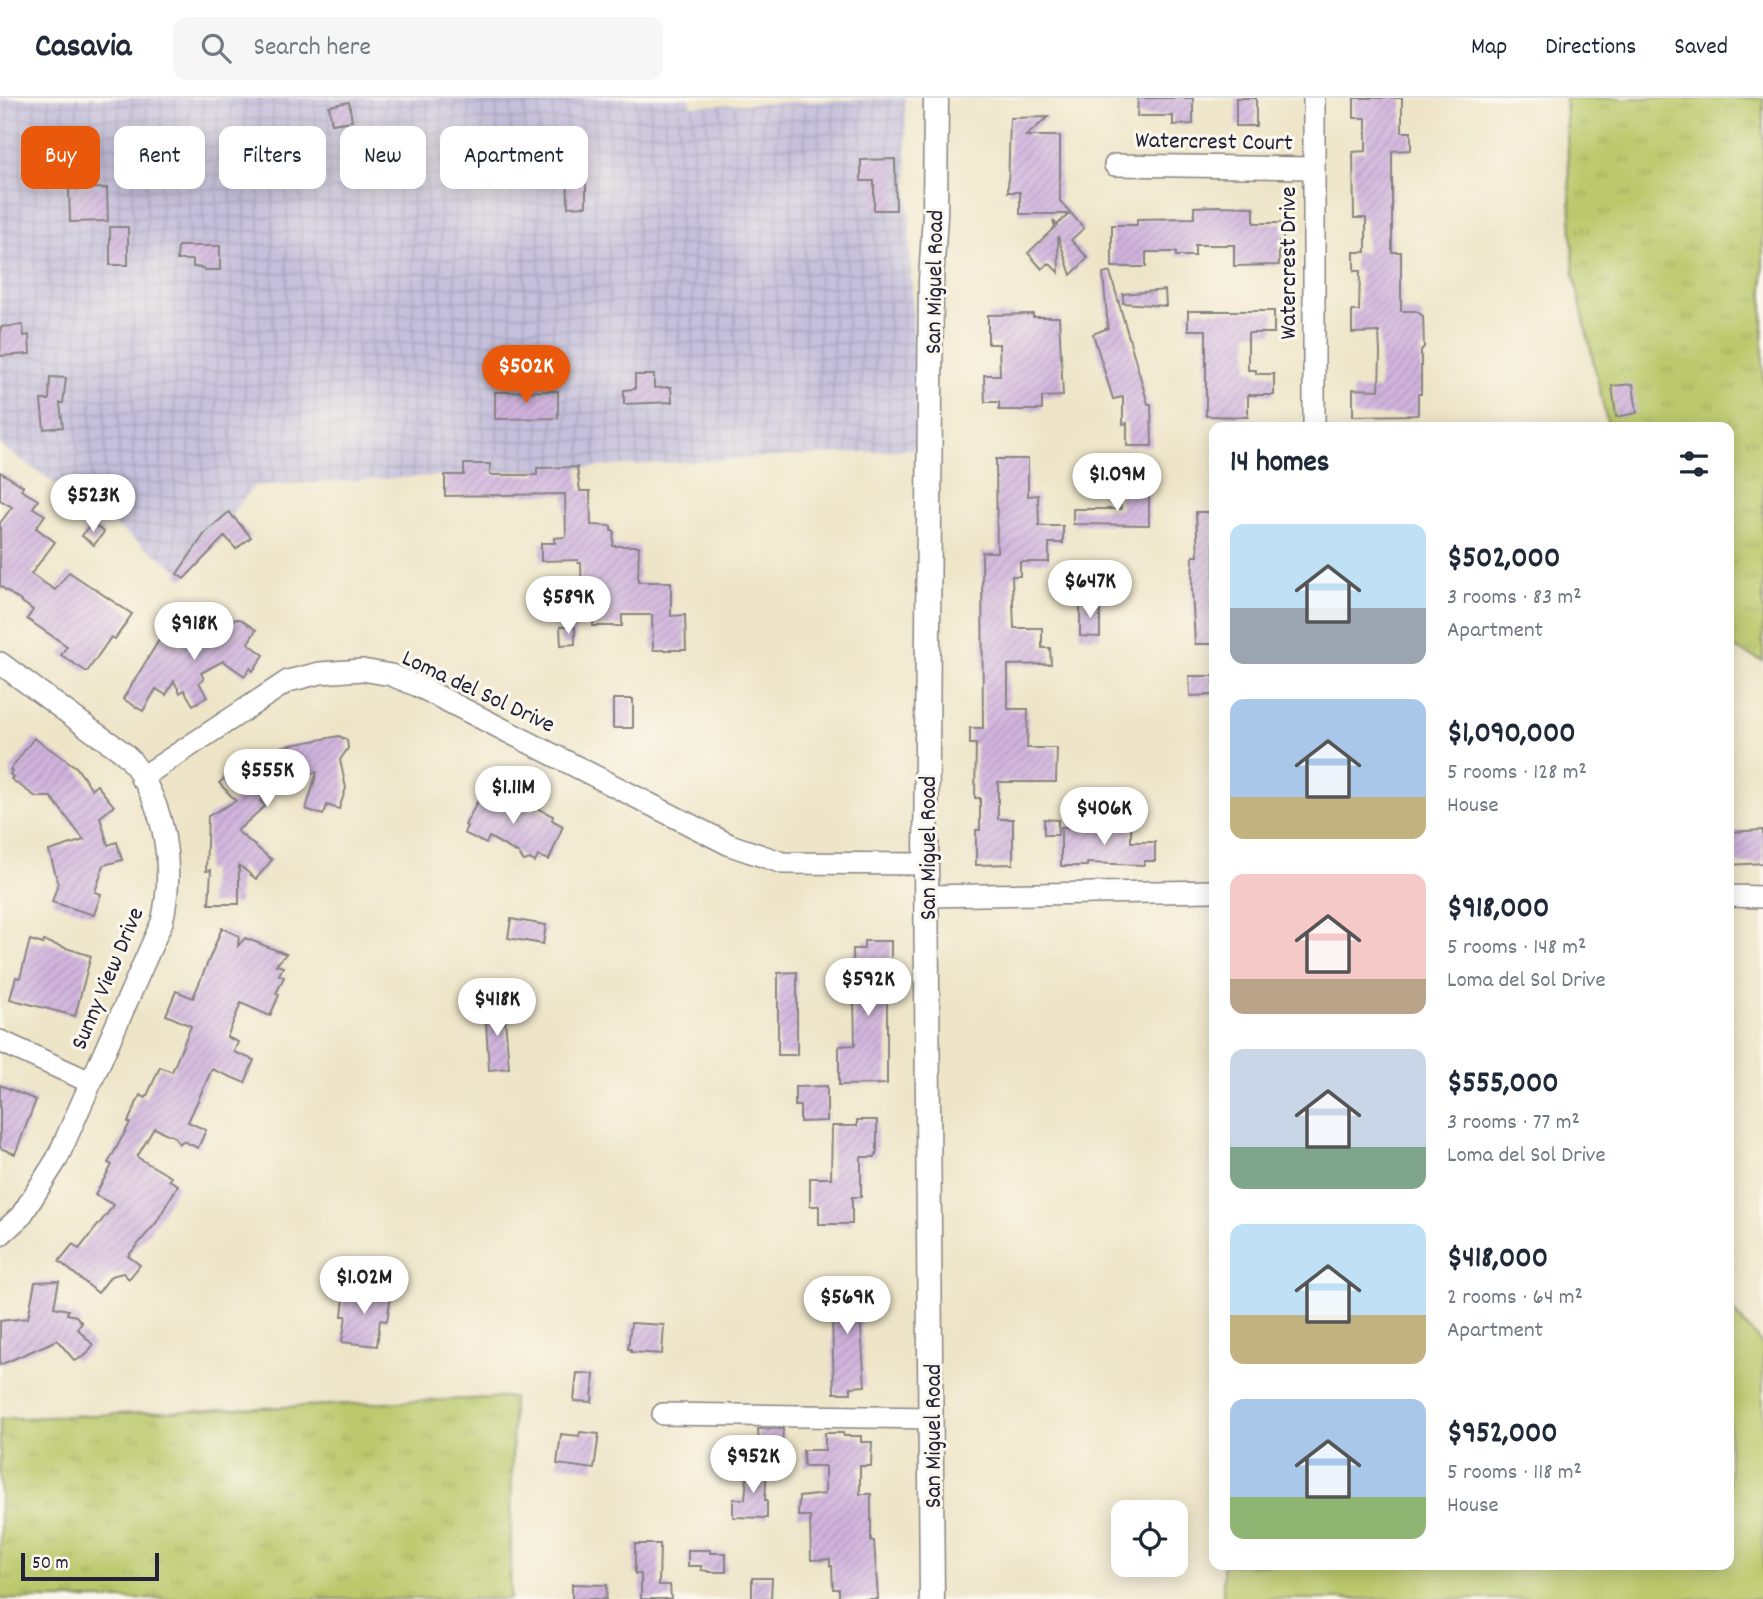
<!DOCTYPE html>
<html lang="en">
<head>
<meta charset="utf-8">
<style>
	body { margin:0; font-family:Dekko,sans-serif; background:#f6f6f7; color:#1f2937; height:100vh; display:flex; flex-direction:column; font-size:26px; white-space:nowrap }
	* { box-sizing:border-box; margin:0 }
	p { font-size:23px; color:#747a83 }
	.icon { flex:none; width:38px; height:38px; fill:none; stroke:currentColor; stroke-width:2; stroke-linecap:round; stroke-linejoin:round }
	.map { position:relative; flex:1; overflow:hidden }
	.panel { position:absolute; left:1209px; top:324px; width:525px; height:1148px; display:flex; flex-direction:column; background:#fff; border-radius:14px; box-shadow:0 4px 18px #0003 }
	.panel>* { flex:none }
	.banner { position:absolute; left:21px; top:28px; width:665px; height:63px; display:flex; gap:14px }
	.buttons { position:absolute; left:1111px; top:1402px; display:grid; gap:14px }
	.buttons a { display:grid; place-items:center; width:77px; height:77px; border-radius:14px; background:#fff; box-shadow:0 4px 18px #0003; font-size:35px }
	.scale { position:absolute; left:21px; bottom:18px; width:138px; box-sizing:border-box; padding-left:7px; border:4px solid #22223b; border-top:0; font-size:19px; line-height:24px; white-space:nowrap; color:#22223b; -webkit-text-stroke:5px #fbf7ec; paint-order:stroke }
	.price { position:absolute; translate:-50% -60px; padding:0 16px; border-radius:24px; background:#fff; color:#222; font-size:23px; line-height:46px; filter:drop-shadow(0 2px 4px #0008) }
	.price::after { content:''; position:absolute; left:50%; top:42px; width:21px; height:16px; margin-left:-10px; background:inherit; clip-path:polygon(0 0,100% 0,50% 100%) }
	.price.active { background:#ea580c; color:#fff }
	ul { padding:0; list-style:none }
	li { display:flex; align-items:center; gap:21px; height:175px; padding:0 21px }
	li span { display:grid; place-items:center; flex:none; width:196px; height:140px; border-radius:14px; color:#555 }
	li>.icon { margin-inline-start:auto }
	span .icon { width:84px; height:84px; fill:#fffc; stroke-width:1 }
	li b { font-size:30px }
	h2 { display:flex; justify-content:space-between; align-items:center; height:84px; padding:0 21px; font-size:30px }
	.chip { padding:0 24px; border-radius:14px; background:#fff; box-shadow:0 4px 18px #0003; font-size:24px; line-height:63px }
	.chip.active { background:#ea580c; color:#fff }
	header { display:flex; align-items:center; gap:42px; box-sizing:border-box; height:98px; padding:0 35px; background:#fff; border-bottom:2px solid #e0e1e3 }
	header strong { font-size:33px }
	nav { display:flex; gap:38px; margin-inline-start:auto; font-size:24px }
	.search { width:490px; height:63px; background:#f6f6f7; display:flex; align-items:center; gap:18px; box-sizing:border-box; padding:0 24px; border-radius:14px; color:#747a83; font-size:26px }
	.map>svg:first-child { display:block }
	.industrial { fill:url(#industrial-grid) }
	.grass { fill:url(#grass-tufts); stroke:#6e7654; stroke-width:2 }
	.pitch { fill:#bbc96c; stroke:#6e7654; stroke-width:2 }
	.building { fill:url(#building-hatch) }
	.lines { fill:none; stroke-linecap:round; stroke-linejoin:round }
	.minor-casing { stroke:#888482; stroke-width:24 }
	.tertiary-casing { stroke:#888482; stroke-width:27 }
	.minor { stroke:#fff; stroke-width:21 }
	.tertiary { stroke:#fff; stroke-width:24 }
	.labels { text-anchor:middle; stroke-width:6; stroke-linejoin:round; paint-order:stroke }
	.street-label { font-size:24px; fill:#22223b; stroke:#fbf7ec }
</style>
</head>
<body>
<header>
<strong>Casavia</strong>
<div class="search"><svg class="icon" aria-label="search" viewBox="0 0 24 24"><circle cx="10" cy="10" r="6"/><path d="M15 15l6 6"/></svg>Search here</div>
<nav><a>Map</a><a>Directions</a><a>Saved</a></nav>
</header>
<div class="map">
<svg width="1763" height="1501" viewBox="0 0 1763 1501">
	<defs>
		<pattern id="industrial-grid" width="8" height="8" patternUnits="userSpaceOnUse" patternTransform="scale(1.75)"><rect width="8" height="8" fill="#c5c0db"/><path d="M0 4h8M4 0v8" fill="none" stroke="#a9a5bd"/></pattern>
		<pattern id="grass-tufts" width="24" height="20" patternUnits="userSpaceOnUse" patternTransform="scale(1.75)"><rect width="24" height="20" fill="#bbc96c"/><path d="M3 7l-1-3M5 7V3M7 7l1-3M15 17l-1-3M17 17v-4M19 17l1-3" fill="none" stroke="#a0ac5e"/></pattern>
		<pattern id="building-hatch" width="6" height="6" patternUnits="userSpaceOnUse" patternTransform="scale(1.75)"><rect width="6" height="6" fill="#d0b3dd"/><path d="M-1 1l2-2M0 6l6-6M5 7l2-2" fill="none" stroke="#b29abf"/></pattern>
	</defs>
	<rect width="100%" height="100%" fill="#fbf7ec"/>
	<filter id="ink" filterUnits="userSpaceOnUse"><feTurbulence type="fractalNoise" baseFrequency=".0143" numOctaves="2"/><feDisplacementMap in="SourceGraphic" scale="14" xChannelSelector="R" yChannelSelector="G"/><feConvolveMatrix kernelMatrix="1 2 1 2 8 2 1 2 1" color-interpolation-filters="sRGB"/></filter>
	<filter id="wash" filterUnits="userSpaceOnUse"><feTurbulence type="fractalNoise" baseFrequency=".00686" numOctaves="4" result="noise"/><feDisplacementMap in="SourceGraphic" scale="28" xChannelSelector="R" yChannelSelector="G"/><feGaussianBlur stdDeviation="1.57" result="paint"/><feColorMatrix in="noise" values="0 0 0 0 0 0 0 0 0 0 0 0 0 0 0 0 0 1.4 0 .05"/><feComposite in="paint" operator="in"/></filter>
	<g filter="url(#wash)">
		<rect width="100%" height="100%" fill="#eee5c8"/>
		<path class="industrial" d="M0 0H690L691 8 905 0 917 351 254 388 184 476 0 347Z"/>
		<g class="grass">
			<path d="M1565 0H1763V563L1729 548V329H1608L1574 177Z"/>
			<path d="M513 1299 510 1501H0V1321Z"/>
		</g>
		<path class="pitch" d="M1729 1207 1763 1248V1501H1223V1467L1729 1466Z"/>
		<g id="blocks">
			<g class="building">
				<path d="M1138 0H1193V26L1173 27V18H1137Z"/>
				<rect x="1236" y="0" width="20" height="28"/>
				<path d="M1354 0H1402V34H1411V52L1392 53V154H1401V213H1416L1423 218 1424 249 1421 252V296H1418V317L1353 318V291L1379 292 1380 255 1379 234 1352 235V213H1359L1360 173H1354V154H1366V120H1354L1353 54 1366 53V20H1354Z"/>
				<path d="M349 4 352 23 332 26 329 8Z"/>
				<path d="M1048 19 1026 38H1060V103L1084 130 1071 142 1088 160 1071 177 1058 138 1059 175 1049 165 1042 171 1028 155 1055 129 1053 122 1057 127 1069 116H1020V94H1008L1010 20Z"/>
				<path d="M566 36H586V108L568 109 567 67 537 63 538 48 565 50Z"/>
				<path d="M895 61 896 112H874V83H861V62Z"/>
				<path d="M107 90 108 123 70 124 69 91Z"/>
				<path d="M1216 108 1254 109V125H1283V144H1279V167L1234 168V147H1195V158H1176V154H1146V169H1112V127H1137V121L1194 120V109Z"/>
				<rect x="110" y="129" width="18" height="38"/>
				<path d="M178 148H220V172H204V170L193 169V162H177Z"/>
				<path d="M1110 174 1148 306H1151L1152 348H1127V325L1123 326V299L1113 301 1093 236 1108 230 1103 176Z"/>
				<path d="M1165 192 1166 208 1123 205V196Z"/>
				<path d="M1188 213H1274V235H1248V272H1256V276H1274V297H1248V319L1206 318V232H1188Z"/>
				<path d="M1033 216V219H1059L1063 298 1042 299V312H999V304H985L984 277H1000L999 246H988V217Z"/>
				<path d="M23 227 24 238 29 237 30 256 0 258 1 229Z"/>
				<path d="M635 277H654V290L671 289 672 304 624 306V292L635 291Z"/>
				<path d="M50 279 66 280 63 305H60L63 329 44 331 41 302H49Z"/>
				<path d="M1633 286 1637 315 1616 319 1612 288Z"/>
				<path d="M558 293V320L495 321V294Z"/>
				<path d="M996 361H1028V398L1038 397 1039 428H1063V445H1049V464H1020V478H1012L1014 530H1042V550H1050L1051 566 1008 567V611H1028L1027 650H1057L1056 684H998V721H1013V766L976 767V732H980V700H975L976 646H970V630H983L982 454H997Z"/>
				<path d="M464 366H490V377H537V370L577 369 580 393H590L591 427 611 428V433H614L613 448H639L638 484H671V518L685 517 686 552H653L652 517H622V528H593L594 496H582L581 465H578V462L541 463V445H555L554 440 566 439 565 396 445 398V377H464Z"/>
				<path d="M0 374 23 388 21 392 38 402 33 410 45 417 36 430 55 444 31 476 55 492 69 474 132 516 115 541 111 539 87 574 61 557 67 548 27 521 33 512 0 488V425L12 409 0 402Z"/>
				<path d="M1149 397V427L1073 426V411H1121L1120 398Z"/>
				<path d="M229 414 251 439 236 451 225 438 184 481 177 476 206 434Z"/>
				<path d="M1196 414H1214V546H1195L1192 491 1193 458H1198Z"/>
				<path d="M91 425 104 434 94 447 82 438Z"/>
				<path d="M1080 505H1100V539L1080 538Z"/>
				<path d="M240 521 256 532 248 545 264 557 253 573 250 570 245 578 223 563 201 575 204 581 199 584 207 599 193 607 184 592 180 595 174 583 166 597 156 591 143 613 123 601 162 537 180 547 226 522Z"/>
				<path d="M560 529H575V546L561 547Z"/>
				<path d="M1189 578H1214V597L1190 598Z"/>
				<rect x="613" y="601" width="20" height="29"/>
				<path d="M339 638 347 642 348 650 340 662 346 690 339 711 327 707 323 717 306 711 317 674 283 681 260 703 265 708 237 733 272 762 256 781 239 767V806H209L211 772 206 773 208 718 236 703 219 685 235 670 245 682 280 649Z"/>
				<path d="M34 640 76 669 92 691 97 687 114 708 100 719 108 747 117 744 122 762 104 767 95 794 101 796 94 817 52 804 58 785 49 753 84 742 51 699H36L11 681 13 679 10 676 12 673 10 672Z"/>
				<path d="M486 688 533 713 535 709 553 718 552 722 563 728 549 762 538 758 535 764 530 761 524 763 518 755 489 739 486 746 464 735 467 728 465 727Z"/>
				<path d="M1044 721 1058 722V737H1044Z"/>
				<path d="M1115 726H1131V744H1155V763H1144V767L1087 765V768H1061V729L1115 730Z"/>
				<path d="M1763 732V765L1729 767V734Z"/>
				<path d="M511 821 546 827 543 846 508 840Z"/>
				<path d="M222 830 239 838 238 848 245 840 286 856 276 867 283 869 279 877 284 879 276 896 279 897 270 918 241 905 227 939 238 944 234 954 254 962 245 985 212 971 188 1024 206 1032 198 1050 183 1043 179 1046 175 1039 154 1030 137 1059 171 1079 169 1082 178 1087 156 1125 128 1158 140 1167 129 1181 123 1175 111 1178 98 1195 59 1163 73 1146 79 1151 114 1107 95 1097 112 1067 108 1065 130 1025 128 1024 140 997 146 1000 160 969 172 974 191 928 166 917 176 893 193 900Z"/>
				<path d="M30 842 43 846 44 843 91 858 75 918 10 901 16 879 20 880Z"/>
				<path d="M864 843H891V872H887V986L839 987V948L855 947 853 851H864Z"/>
				<path d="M797 874V957H778V875Z"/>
				<path d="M504 907 509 970 489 972 485 909Z"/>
				<path d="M0 987 36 1002 15 1056 0 1050Z"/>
				<path d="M827 988V1023L800 1024V1008H795V989Z"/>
				<path d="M857 1022H877V1053L875 1059H861V1099H852V1126H819V1108H810V1080H831L832 1028H857Z"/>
				<path d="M831 1182H862L860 1216 865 1288 851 1289V1295H834Z"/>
				<path d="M59 1183 54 1209 68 1212 67 1216 76 1218 82 1225 77 1230 93 1247 86 1257 75 1263 57 1242 0 1267V1223L28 1220 35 1184Z"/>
				<path d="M345 1192 391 1197 387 1223 380 1222 377 1248 342 1244 346 1218H342Z"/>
				<path d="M631 1225 664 1227 662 1256 631 1254V1251H628Z"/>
				<path d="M577 1275 594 1276 592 1304 574 1303Z"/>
				<path d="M758 1331H783L782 1348 759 1347Z"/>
				<path d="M580 1334 599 1336 594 1371 557 1366 561 1336 579 1338Z"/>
				<path d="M825 1335H843L844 1338H861V1344H872L871 1368H860V1396H871V1443H874L878 1501H839V1491H833L832 1468H830V1461L811 1462 810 1418H798L799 1399 825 1396V1368H804L803 1352H825Z"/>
				<path d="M748 1367 767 1369 765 1402H767V1420L733 1419V1401H745Z"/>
				<path d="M635 1446H660L659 1487H670L671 1501H641V1476H635Z"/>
				<path d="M688 1452H710V1455H726V1474H708V1473L701 1472V1468H688Z"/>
				<path d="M752 1480H772L771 1501H752Z"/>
				<path d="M572 1486 607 1487 606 1501H572Z"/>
			</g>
		</g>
	</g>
	<g filter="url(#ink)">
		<use href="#blocks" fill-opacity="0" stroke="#888482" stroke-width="2"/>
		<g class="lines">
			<defs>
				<g id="minor">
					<path d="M1314 0V329"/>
					<path d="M1115 67 1313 70"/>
					<path d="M0 565C30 587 61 610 91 632 103 641 120 650 130 661 166 708 175 768 162 824L57 1061 21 1118 0 1137"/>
					<path d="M141 680 288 583 320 575 362 572 391 577 418 588 730 747 783 765 926 766"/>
					<path d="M926 798 1214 793"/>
					<path d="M1729 798 1763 799"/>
					<path d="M0 943 90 984"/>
					<path d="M663 1316 932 1320"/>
				</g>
				<path id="tertiary" d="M932 1501 926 766 931 182 935 117 936 0"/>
			</defs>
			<use href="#minor" class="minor-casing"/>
			<use href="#tertiary" class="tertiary-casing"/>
			<use href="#minor" class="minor"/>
			<use href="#tertiary" class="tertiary"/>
		</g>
	</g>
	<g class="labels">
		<g class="street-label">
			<text transform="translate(1214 42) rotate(1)" y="8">Watercrest Court</text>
			<text transform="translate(1287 165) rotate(-90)" y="8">Watercrest Drive</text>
			<text transform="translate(933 184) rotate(-89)" y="8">San Miguel Road</text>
			<text transform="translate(479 592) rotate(25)" y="8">Loma del Sol Drive</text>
			<text transform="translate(927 750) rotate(-90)" y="8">San Miguel Road</text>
			<text transform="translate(106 880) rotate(-67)" y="8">Sunny View Drive</text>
			<text transform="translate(932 1338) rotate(-90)" y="8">San Miguel Road</text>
		</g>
	</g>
</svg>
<div class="buttons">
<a><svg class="icon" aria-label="locate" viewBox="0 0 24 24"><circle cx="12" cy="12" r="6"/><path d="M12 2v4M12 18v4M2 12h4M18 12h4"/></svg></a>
</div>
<div class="scale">50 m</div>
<b class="price active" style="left:526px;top:307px">$502K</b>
<b class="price" style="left:1117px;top:415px">$1.09M</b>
<b class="price" style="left:93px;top:436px">$523K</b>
<b class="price" style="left:1090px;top:522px">$647K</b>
<b class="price" style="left:568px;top:538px">$589K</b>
<b class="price" style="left:194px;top:564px">$918K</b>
<b class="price" style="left:267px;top:711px">$555K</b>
<b class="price" style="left:513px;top:728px">$1.11M</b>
<b class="price" style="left:1104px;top:749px">$406K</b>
<b class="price" style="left:868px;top:920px">$592K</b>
<b class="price" style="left:497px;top:940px">$418K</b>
<b class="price" style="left:364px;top:1218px">$1.02M</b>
<b class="price" style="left:847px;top:1238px">$569K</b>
<b class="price" style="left:753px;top:1397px">$952K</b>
<div class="banner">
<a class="chip active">Buy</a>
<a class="chip">Rent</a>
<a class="chip">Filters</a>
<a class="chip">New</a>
<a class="chip">Apartment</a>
</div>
<section class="panel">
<h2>14 homes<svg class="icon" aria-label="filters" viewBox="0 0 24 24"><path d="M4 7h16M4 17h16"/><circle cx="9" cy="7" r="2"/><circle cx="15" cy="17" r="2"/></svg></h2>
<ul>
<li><span style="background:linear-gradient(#bfe0f5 60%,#9aa5b1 0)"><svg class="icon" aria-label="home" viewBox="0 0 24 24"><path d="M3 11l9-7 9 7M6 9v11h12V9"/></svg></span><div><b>$502,000</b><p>3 rooms · 83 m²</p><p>Apartment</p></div></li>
<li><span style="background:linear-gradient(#a9c7e8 70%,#c2b280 0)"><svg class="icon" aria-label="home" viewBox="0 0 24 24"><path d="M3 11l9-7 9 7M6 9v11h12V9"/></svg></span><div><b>$1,090,000</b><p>5 rooms · 128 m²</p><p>House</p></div></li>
<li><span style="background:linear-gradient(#f6c9c9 75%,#b9a48a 0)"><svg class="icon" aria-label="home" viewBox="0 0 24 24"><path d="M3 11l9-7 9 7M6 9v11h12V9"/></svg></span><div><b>$918,000</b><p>5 rooms · 148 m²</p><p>Loma del Sol Drive</p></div></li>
<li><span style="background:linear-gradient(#c9d6e8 70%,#7fa58c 0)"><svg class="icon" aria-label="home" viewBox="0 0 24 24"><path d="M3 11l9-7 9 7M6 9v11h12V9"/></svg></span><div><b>$555,000</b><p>3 rooms · 77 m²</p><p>Loma del Sol Drive</p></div></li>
<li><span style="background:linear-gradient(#bfe0f5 65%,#c2b280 0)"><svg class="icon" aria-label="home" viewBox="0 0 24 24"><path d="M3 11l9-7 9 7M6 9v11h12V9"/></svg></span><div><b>$418,000</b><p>2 rooms · 64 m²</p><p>Apartment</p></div></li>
<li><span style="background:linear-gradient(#a9c7e8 70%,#8fb573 0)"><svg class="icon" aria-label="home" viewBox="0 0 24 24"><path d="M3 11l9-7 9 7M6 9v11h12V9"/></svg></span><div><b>$952,000</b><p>5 rooms · 118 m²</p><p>House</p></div></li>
</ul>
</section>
</div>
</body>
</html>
